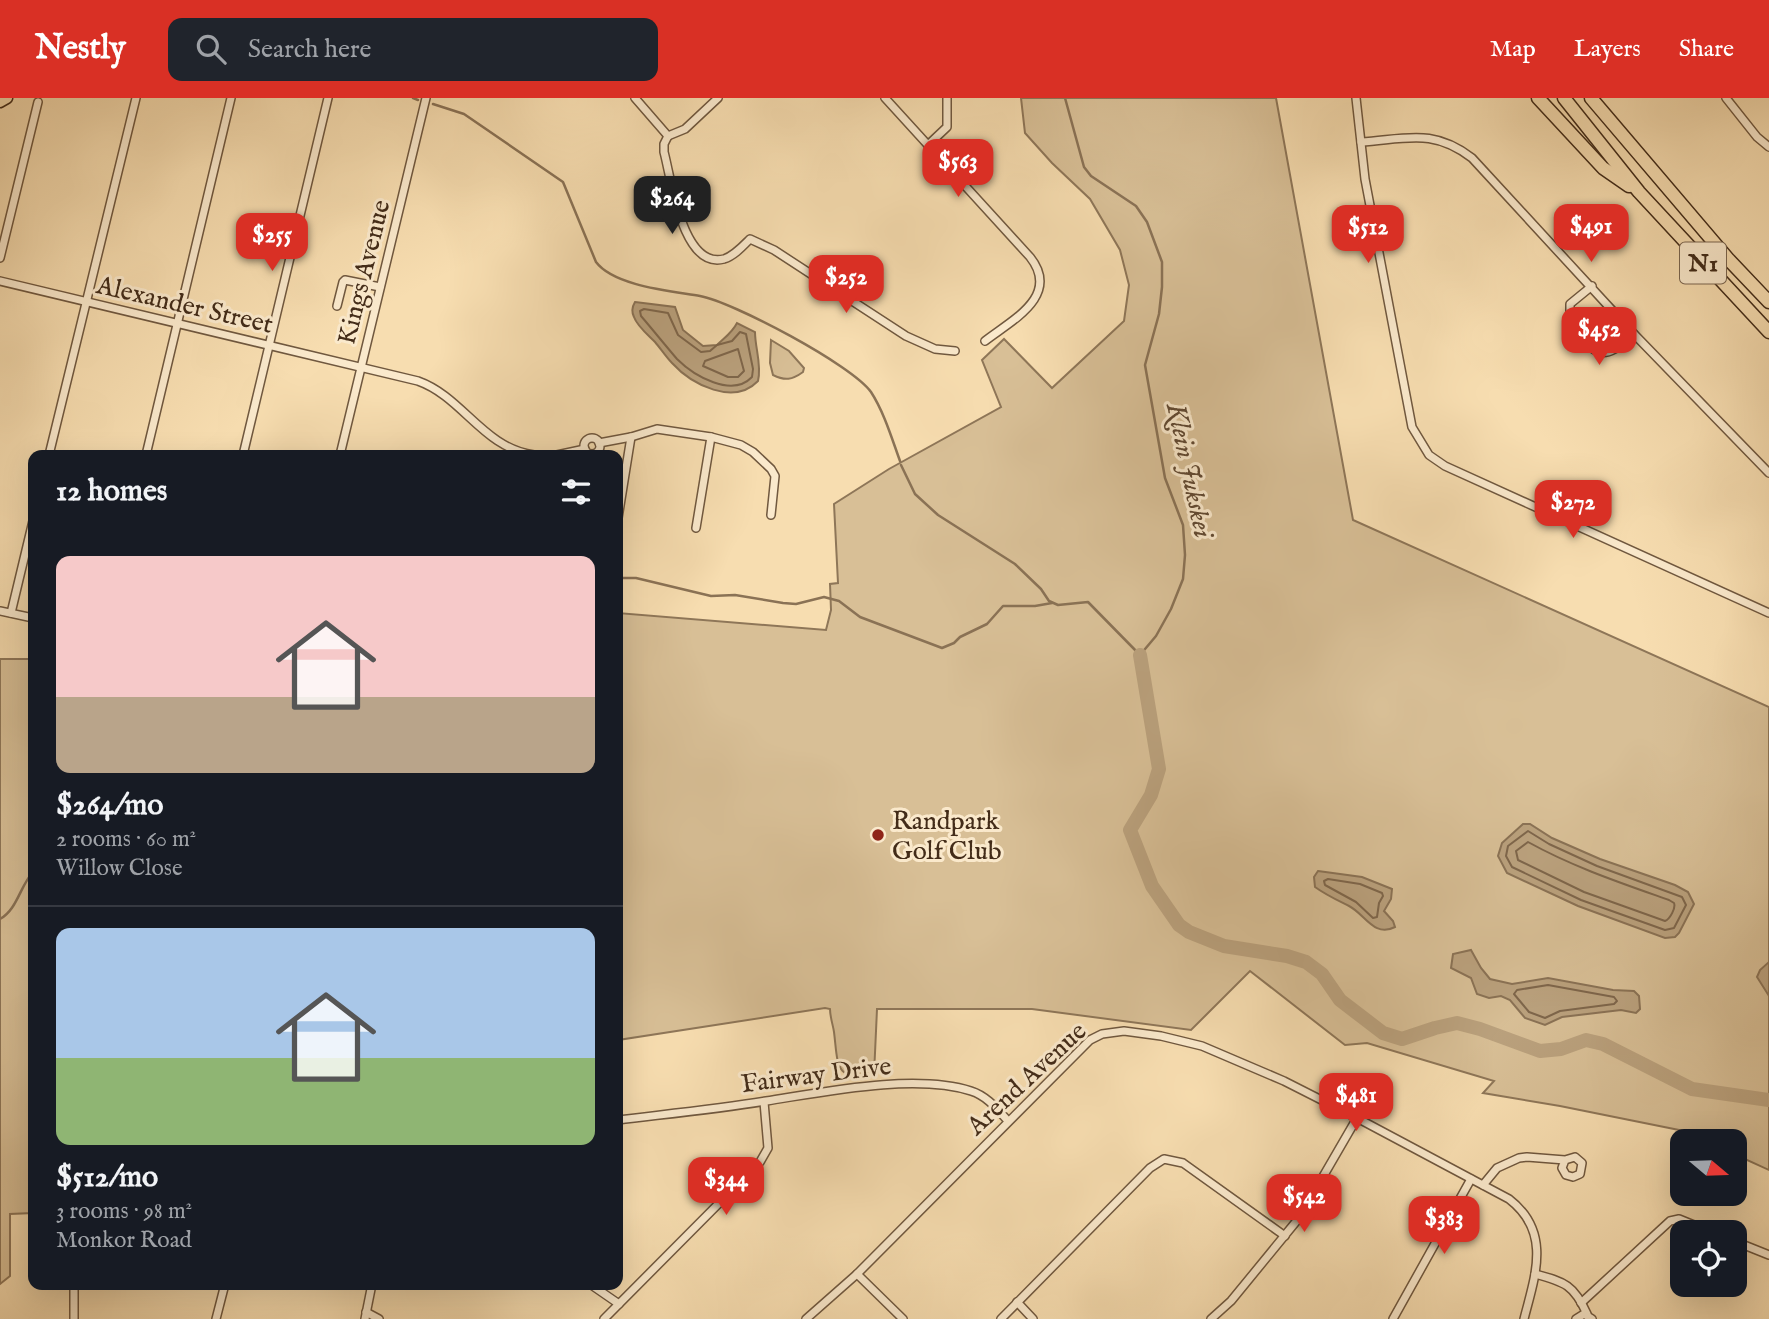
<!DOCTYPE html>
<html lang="en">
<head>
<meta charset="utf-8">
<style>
	body { margin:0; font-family:"IM FELL English",serif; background:#20242c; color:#f1f3f6; height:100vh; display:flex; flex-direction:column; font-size:26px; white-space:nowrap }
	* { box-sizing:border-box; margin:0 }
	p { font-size:23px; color:#9ea1a6 }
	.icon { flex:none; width:38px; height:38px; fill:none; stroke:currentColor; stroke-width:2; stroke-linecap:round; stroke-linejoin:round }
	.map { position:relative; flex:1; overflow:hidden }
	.panel { position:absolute; left:28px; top:352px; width:595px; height:840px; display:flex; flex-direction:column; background:#171b24; border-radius:14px; box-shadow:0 7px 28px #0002 }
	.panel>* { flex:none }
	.needle { width:46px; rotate:109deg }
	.fabs { position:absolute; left:1670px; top:1031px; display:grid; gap:14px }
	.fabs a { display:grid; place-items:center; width:77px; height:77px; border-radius:14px; background:#171b24; box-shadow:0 7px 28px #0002; font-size:35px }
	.price { position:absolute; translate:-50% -60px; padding:0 16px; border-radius:14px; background:#d93025; color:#fff; font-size:23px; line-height:46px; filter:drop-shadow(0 2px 4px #0008) }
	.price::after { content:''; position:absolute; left:50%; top:42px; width:21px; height:16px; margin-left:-10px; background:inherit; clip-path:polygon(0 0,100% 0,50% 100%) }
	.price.active { background:#222; color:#fff }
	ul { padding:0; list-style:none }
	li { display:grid; align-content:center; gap:14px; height:371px; padding:0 28px }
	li+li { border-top:2px solid #363941 }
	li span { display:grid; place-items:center; height:217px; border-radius:14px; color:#555 }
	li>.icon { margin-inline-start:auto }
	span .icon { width:126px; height:126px; fill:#fffc; stroke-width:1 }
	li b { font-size:30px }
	h2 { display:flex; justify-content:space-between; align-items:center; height:84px; padding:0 28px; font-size:30px }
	header { display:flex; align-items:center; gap:42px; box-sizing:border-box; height:98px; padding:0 35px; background:#d93025; color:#fff }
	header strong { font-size:33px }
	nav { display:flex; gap:38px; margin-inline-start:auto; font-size:24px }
	.search { width:490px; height:63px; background:#20242c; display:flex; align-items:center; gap:18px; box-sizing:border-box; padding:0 24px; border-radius:14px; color:#9ea1a6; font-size:26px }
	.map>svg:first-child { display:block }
	.green { fill:#d8bf96; stroke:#8e7658; stroke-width:2 }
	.water { fill:#baa17d; stroke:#8a7255; stroke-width:2 }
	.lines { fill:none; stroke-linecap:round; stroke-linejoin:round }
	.shore { stroke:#7e664b; stroke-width:2 }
	.stream { stroke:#8a7255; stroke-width:2.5 }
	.river { stroke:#baa17d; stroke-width:14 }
	.street-casing { stroke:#70583f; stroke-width:10 }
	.primary-casing { stroke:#432c19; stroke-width:13 }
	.highway-casing { stroke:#432c19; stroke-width:15 }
	.street { stroke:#fae9cc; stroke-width:7 }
	.primary { stroke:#f7ddb0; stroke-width:10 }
	.highway { stroke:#f7ddb0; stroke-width:12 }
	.poi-dot { fill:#8f2418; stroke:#fae9cc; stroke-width:2.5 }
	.labels { text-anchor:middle; stroke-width:6; stroke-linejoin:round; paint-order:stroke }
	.shield { fill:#fae9cc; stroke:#7a654f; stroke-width:2 }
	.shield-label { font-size:24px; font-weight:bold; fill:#432c19 }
	.street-label { font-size:26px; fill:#432c19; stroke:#fae9cc }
	.poi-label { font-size:26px; fill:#432c19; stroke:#fae9cc; text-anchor:start }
	.water-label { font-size:28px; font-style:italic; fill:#614932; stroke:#fae9cc }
</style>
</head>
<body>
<header>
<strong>Nestly</strong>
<div class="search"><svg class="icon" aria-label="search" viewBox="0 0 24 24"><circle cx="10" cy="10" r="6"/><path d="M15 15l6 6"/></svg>Search here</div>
<nav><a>Map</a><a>Layers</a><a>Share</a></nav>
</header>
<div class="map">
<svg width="1769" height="1221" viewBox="0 0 1769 1221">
	<rect width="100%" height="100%" fill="#f7ddb0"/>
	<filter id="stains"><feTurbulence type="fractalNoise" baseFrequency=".00286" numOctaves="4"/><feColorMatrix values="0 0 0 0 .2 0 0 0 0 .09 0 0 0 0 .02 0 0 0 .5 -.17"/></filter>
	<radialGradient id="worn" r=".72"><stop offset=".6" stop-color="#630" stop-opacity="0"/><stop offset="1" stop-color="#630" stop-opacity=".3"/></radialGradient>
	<g class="green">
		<path d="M1021 0H1276L1353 422 1769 609V1072L1734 1056V1043H1706L1684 1033 1560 1008 1483 995 1494 983 1367 945 1345 947 1250 873 1191 932 1032 911H877L874 977C834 985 838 965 834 934 833 927 830 919 830 911L825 910 618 942V515L826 532 831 512 830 486 838 485 834 406 889 371 1001 309 982 262 1004 241 1052 290 1124 223 1129 187 1120 152 1090 101 1052 65 1025 35Z"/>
		<path d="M771 242 789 253 804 270 803 274C792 282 785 283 773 277L770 265Z"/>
		<path d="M0 561H33V1115L10 1116V1178L0 1186Z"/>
	</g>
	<g class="water">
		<path d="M635 204 675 209 683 232 703 248 717 247C724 240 732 235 737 225L755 234C755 250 762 267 758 283 734 308 692 287 672 265 666 259 661 251 655 244 648 237 637 228 634 219 631 213 632 209 635 204Z"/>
		<path d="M1523 726H1530L1552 740 1600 761 1675 787 1688 794 1694 806 1679 835 1675 839 1665 840 1578 808 1507 775 1498 758 1502 745Z"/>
		<path d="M1318 773 1362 779 1392 791 1391 801 1384 813 1393 823 1395 829C1374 840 1365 816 1349 808 1337 802 1326 797 1315 789L1314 779Z"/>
		<path d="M1471 852 1481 870 1490 881 1512 886 1548 880 1613 892 1634 893 1639 898 1640 911 1636 915 1621 912 1562 919 1545 927 1525 920 1510 902 1501 898 1489 900 1477 896 1471 880 1451 870 1453 856Z"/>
		<path d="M1769 864V898L1757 879 1760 872Z"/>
	</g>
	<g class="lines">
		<g class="shore">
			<path d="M644 211 668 215 678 237 701 254 710 253 717 247 732 243 740 234 746 236 753 271 752 279C732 300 694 278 677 261 665 247 653 232 641 218L640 213Z"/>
			<path d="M738 251 744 273 738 279H728L703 268 705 263Z"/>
			<path d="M1528 733 1549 746 1597 768 1682 799 1686 807 1674 830 1665 832 1581 802 1512 769 1506 758 1508 748Z"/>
			<path d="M1528 744C1573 769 1621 785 1669 802L1674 805C1676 810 1670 821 1665 823L1584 794 1518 762 1516 753Z"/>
			<path d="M1328 781 1360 786 1382 795 1383 798 1379 805 1377 819 1373 820 1356 804 1325 787 1324 783Z"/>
			<path d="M1548 887 1614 899 1617 903 1614 906 1560 913 1545 920 1529 914 1514 896 1517 892Z"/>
		</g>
		<g class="stream">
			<path d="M413 0 418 2"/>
			<path d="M433 6 464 16 563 84 596 164C614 188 671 193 700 198 733 204 852 267 871 294 884 314 892 341 900 363"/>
			<path d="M901 367 915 396 938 417 1015 466 1041 491 1049 503 1058 507 1088 504 1140 557 1156 538 1171 511 1183 481 1185 457 1183 427 1165 380 1145 267 1159 216 1162 189V164L1147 124 1136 108 1091 78 1084 69 1065 0"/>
			<path d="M618 480H636L711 498 735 497 783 505 796 506 824 499 839 503 860 519 942 550 954 545 960 539 987 526 1003 508H1035L1052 505"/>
			<path d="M0 821C17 812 20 788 33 774"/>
		</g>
		<path class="river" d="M1140 557 1159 671 1151 697 1130 732 1152 788 1179 827 1189 834 1224 848 1287 858 1306 864 1322 876 1340 902 1383 935 1402 941 1435 930 1457 925 1480 931 1540 953 1561 951 1586 942 1603 946 1692 991 1769 1002"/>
		<defs>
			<g id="street">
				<path d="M635 0 668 38"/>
				<path d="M885 0 1030 159C1061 198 1012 222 985 243"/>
				<path d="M1356 0 1365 81 1412 329 1429 357 1445 368 1769 515"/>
				<path d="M1726 0 1757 39 1769 49"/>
				<path d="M668 38 664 46V54C671 79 682 172 724 161 734 158 743 148 750 141L774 152 906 238 935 251 955 253"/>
				<path d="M668 38 685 31 718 0"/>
				<path d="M1361 44C1407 41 1433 30 1472 60L1634 236 1769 375"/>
				<path d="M928 47 947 29V0"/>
				<path d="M0 160 38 4"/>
				<path d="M0 183 418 283C463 299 483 350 534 357"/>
				<path d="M1592 188 1570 206V227C1596 257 1601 266 1634 236"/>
				<path d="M337 208 343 184 345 182 380 189"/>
				<circle cx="592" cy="348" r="8"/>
				<path d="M599 345 631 339 657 331 711 339 741 347 753 354 771 371 775 378 771 417"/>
				<path d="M49 357 136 0"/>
				<path d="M146 357 231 0"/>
				<path d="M243 357 328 0"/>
				<path d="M340 357 426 0"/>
				<path d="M557 357 585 351"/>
				<path d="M618 420 631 339"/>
				<path d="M696 430 711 339"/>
				<path d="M0 513 33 520"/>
				<path d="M11 515 33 423"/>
				<path d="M618 1022C667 1016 717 1011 766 1003 824 994 915 975 971 993 987 998 997 1011 1008 1023"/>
				<path d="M1483 1087 1497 1070 1519 1060 1527 1059 1565 1062 1575 1059 1582 1065 1580 1076 1573 1079 1566 1077 1562 1070 1565 1062"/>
				<path d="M1734 1143 1769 1157"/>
				<path d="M857 1176 903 1221"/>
				<path d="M1535 1176C1565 1184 1574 1187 1587 1216"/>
				<path d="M590 1186 619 1206"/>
				<path d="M1017 1204 1033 1221"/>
				<path d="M1581 1205 1670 1123 1679 1121 1711 1134"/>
				<path d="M366 1214 379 1221"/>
				<path d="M74 1221V1186"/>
				<path d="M216 1221 225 1186"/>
				<path d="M365 1221 372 1186"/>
				<path d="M604 1221 760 1064 768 1050 764 1004"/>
				<path d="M806 1221 857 1176 1090 942 1102 936 1124 933 1161 938 1202 948 1284 983 1357 1020 1509 1101C1552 1134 1535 1178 1524 1221"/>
				<path d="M1001 1221 1150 1070 1164 1061 1183 1065 1285 1138"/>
				<path d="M1211 1221 1231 1203 1299 1120 1357 1020"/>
				<path d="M1393 1221 1471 1081"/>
				<path d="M1576 1221 1584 1216 1592 1221"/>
			</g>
			<path id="primary" d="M0 4 7 0"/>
			<g id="highway">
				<path d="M1538 0 1603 70 1629 88"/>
				<path d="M1564 0 1639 94 1769 234"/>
				<path d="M1591 0 1729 162 1769 204"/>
			</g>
		</defs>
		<use href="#street" class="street-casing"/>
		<use href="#primary" class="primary-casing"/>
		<use href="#highway" class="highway-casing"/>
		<use href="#street" class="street"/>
		<use href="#primary" class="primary"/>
		<use href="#highway" class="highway"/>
	</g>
	<circle class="poi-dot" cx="878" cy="737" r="7"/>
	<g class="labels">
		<rect class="shield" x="1680" y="144.5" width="46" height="41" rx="5"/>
		<g class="shield-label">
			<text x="1703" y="173">N1</text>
		</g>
		<g class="street-label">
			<text transform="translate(363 174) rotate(-76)" y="9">Kings Avenue</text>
			<text transform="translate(185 206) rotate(13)" y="9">Alexander Street</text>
			<text transform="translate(816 976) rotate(-7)" y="9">Fairway Drive</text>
			<text transform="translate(1026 980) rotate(-43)" y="9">Arend Avenue</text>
		</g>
		<g class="poi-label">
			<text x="892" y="731">Randpark<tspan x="892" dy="30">Golf Club</tspan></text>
		</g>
		<g class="water-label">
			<text transform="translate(1191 372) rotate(78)" y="10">Klein Jukskei</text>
		</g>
	</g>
	<rect width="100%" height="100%" filter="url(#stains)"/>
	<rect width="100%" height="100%" fill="url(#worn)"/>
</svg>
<div class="fabs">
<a><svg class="needle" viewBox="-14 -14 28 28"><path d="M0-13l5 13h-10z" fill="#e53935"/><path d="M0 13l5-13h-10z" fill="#9ea1a6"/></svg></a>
<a><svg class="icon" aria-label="locate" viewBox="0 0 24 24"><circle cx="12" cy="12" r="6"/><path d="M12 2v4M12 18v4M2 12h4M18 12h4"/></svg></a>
</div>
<b class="price" style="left:958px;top:101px">$563</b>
<b class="price active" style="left:672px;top:138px">$264</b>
<b class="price" style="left:1591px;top:166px">$491</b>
<b class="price" style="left:1368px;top:167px">$512</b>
<b class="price" style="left:272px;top:175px">$255</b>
<b class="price" style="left:846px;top:217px">$252</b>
<b class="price" style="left:1599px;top:269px">$452</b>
<b class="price" style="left:1573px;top:442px">$272</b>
<b class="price" style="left:1356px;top:1035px">$481</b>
<b class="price" style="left:726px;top:1119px">$344</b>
<b class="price" style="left:1304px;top:1136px">$542</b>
<b class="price" style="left:1444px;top:1158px">$383</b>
<section class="panel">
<h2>12 homes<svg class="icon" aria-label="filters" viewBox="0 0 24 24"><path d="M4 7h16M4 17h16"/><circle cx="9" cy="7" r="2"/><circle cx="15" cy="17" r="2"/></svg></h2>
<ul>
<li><span style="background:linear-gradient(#f6c9c9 65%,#b9a48a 0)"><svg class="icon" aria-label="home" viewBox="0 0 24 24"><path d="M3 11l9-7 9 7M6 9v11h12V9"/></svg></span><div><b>$264/mo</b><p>2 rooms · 60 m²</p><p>Willow Close</p></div></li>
<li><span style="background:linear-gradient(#a9c7e8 60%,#8fb573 0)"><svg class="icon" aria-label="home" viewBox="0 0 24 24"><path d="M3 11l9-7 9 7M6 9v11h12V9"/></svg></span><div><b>$512/mo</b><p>3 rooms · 98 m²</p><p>Monkor Road</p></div></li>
</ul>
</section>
</div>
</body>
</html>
